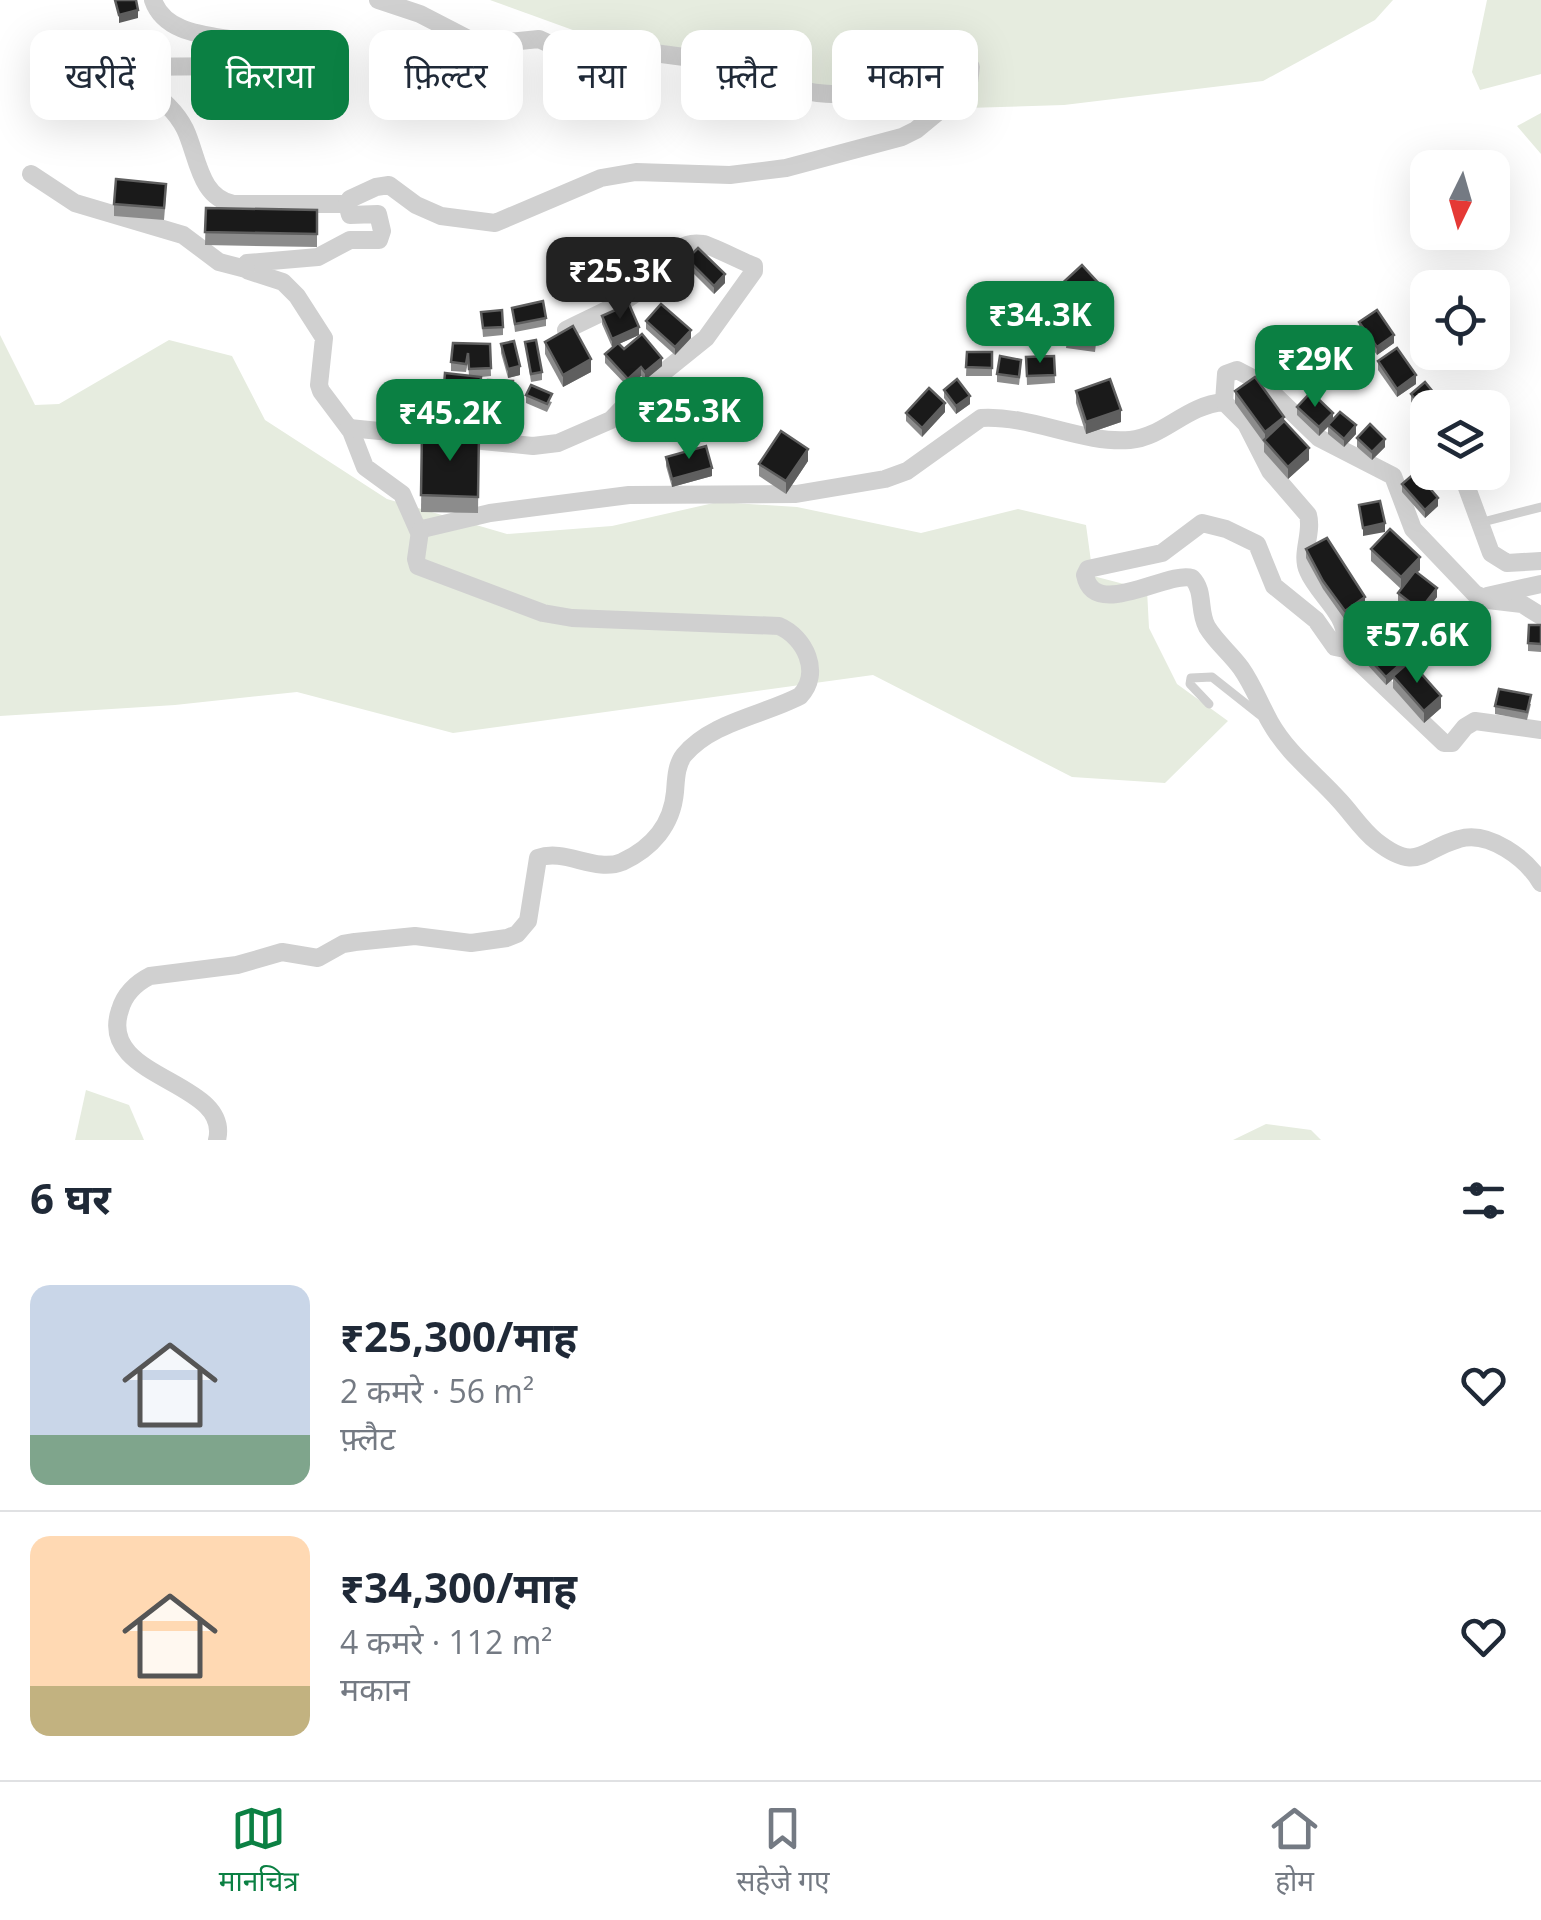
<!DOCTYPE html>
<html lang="hi">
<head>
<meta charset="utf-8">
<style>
	body { margin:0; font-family:"Open Sans","Noto Sans Devanagari",sans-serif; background:#f2f2f3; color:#1f2937; height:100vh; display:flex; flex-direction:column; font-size:38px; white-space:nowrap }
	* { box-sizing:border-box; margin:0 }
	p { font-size:32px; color:#747a83 }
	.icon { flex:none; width:55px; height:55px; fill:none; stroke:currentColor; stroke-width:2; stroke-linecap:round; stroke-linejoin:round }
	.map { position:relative; height:1140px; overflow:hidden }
	.details { display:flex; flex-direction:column; background:#fff; flex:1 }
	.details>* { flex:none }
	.guide { position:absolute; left:30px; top:30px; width:1000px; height:90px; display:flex; gap:20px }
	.needle { width:65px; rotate:185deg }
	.fabs { position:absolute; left:1410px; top:150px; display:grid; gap:20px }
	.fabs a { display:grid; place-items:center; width:100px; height:100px; border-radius:20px; background:#fff; box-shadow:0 10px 40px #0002; font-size:50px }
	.price { position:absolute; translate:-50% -85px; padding:0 22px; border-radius:20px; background:#0b8043; color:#fff; font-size:32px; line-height:65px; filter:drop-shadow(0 2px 5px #0008) }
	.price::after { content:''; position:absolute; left:50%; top:60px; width:30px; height:22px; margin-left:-15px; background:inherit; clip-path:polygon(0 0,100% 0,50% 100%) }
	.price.on { background:#222; color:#fff }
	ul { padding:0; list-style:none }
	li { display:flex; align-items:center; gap:30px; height:250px; padding:0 30px }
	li+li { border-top:2px solid #e0e1e3 }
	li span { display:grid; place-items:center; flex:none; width:280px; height:200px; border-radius:20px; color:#555 }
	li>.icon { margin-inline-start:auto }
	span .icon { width:120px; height:120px; fill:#fffc; stroke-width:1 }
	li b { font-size:42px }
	h2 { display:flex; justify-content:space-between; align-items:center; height:120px; padding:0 30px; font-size:42px }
	.pill { padding:0 35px; border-radius:20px; background:#fff; box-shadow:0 10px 40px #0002; font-size:35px; line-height:90px }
	.pill.on { background:#0b8043; color:#fff }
	.dock { display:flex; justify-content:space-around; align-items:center; height:140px; border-top:2px solid #e0e1e3; background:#fff; font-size:28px; color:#747a83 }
	.dock a { display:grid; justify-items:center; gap:5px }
	.dock .on { color:#0b8043 }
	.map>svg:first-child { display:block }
	.green { fill:#e6ecdf }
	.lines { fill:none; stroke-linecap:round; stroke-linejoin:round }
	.service { stroke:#d0d0d0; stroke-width:9 }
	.minor { stroke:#d0d0d0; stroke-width:18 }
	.wall { fill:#8c8c8c }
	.shaded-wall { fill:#5f5f5f }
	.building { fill:#1a1a1a; stroke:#5f5f5f; stroke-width:2.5 }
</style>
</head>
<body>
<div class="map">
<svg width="1541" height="1140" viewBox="0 0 1541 1140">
	<rect width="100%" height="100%" fill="#fff"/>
	<g class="green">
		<path d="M490 0H1393L1375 20 1263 81 1064 105 864 111 581 33Z"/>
		<path d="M1487 0H1541V74L1480 90 1472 72Z"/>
		<path d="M1541 113V154L1517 126Z"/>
		<path d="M0 335 35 405 59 404 169 340 232 356 265 420 387 499 507 534 612 526 718 502 797 507 921 533 1018 509 1086 525 1093 576 1147 590 1149 628 1177 684 1228 721 1165 783 1072 777 873 675 453 733 297 692 175 705 0 716Z"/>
		<path d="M86 1090 129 1105 144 1140H75Z"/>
		<path d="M1266 1124 1311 1130 1321 1140H1233Z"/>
	</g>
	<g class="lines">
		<g class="service">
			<path d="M1479 523 1541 507"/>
			<path d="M1209 704 1190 684 1191 678 1212 677 1260 715"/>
		</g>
		<g class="minor">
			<path d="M153 0C165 35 210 35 240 41L245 58 239 66 123 67C142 89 170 99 185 129 198 156 199 198 234 204H347"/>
			<path d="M378 0 420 14 480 45 539 39 589 62 603 61 639 51 752 66C768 69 777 84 793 88 859 106 894 82 953 59L963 60 971 67 969 82 962 92 916 130 902 137 786 168 730 175 636 172 601 178 495 223 441 216 416 205 389 185 376 187 350 199 347 204 350 215 378 214 382 231 379 240H350L318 257 247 263 249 271 283 282 297 296 324 338 319 385 321 391 351 431 365 467 402 494 418 530 490 513 629 495 796 494 885 479 907 471 981 418C1032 415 1082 444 1130 440 1164 437 1186 405 1224 402L1246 424 1270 471 1308 515C1313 533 1300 554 1308 571 1318 595 1348 614 1345 642L1340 648 1335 647 1316 620 1274 586 1257 544 1226 529 1202 523 1162 553 1088 569 1085 575C1094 621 1168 570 1192 578 1205 591 1198 611 1207 627 1216 642 1231 654 1241 668 1253 685 1260 704 1270 722 1288 754 1316 774 1340 801 1352 814 1362 830 1376 841 1418 874 1422 849 1459 839 1489 830 1527 859 1541 883"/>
			<path d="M31 174 75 203 183 235 219 262 246 269"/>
			<path d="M1224 402 1226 374 1237 370 1262 383 1319 438 1393 476 1413 529 1475 594 1488 600 1522 604 1541 616"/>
			<path d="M349 428 533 446 558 443 611 420 634 396 706 338 754 271V266C743 262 710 245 703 244 673 239 668 267 649 283 627 303 593 316 566 330"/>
			<path d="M1463 477 1491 553 1507 563 1541 561"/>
			<path d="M1487 596 1541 584"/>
			<path d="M1342 646 1444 743H1452L1465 727 1475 721 1541 730"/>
			<path d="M217 1140C232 1080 96 1080 120 1010 124 995 136 983 150 976L237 965 282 952 318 958 343 944 355 942 415 936 471 943 507 938 517 934 528 921 538 858C565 848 595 873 622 862 652 848 672 825 675 792 676 780 676 765 684 755 711 722 764 715 800 696 822 673 805 637 779 626L572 618 543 613 418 566 416 559 420 531"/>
		</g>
	</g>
	<g class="wall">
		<path d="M166 196 164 220 114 216V204Z"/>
		<path d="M206 208 317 210V247L205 245Z"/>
		<path d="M687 259 725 283 714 294 687 267Z"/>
		<path d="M1056 289 1102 299 1084 316 1098 327 1095 352 1066 348 1070 316 1056 301Z"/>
		<path d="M512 308 546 318V326L515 332Z"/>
		<path d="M481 312 503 327V335L483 337Z"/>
		<path d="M602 316 639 335 619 344 624 349 662 366 645 380 641 376 628 387 605 363V354L616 345 612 347 602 324Z"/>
		<path d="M646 321 691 338 675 355 646 329Z"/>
		<path d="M1359 322 1394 343 1377 355 1359 330Z"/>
		<path d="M525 342 542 372V380L531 382Z"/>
		<path d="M545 342 591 372 563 387 545 354Z"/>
		<path d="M490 344 491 376 481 377 479 409 443 406V397L469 376 468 362 466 372 451 371V362Z"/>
		<path d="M501 344 520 375 508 378 501 353Z"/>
		<path d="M967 352H992V376H966Z"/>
		<path d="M1054 356 1055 383 1027 385 1026 357Z"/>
		<path d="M1378 361 1416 384 1397 397 1378 370Z"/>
		<path d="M1021 368 1019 385 997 382V374Z"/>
		<path d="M488 380 513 381 512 410 487 409Z"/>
		<path d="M944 390 970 404 956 414 944 398Z"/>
		<path d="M1076 391 1121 422 1086 434 1076 403Z"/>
		<path d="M1235 391 1284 421 1309 460 1288 479 1264 452V443L1235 403Z"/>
		<path d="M1411 394 1428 408V422L1411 402Z"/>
		<path d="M526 395 552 402 547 412 526 403Z"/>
		<path d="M1297 407 1333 420 1356 434 1344 447 1328 434V426L1319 436 1297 415Z"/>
		<path d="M945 412 922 437 906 421V413Z"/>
		<path d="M422 432 479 433 478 513 421 512Z"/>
		<path d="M1357 438 1385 447 1372 460 1357 447Z"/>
		<path d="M666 457 712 476 672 487 666 466Z"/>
		<path d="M808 461 786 494 759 476V464Z"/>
		<path d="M1402 484 1438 506 1425 518 1402 492Z"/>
		<path d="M1306 549 1365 597 1345 620 1323 589 1306 558Z"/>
		<path d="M1371 549 1420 570 1417 572 1437 597 1420 618 1398 601V593L1401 589 1371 561Z"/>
		<path d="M1346 620 1386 635 1382 638 1404 667 1441 708 1424 723 1393 688V679L1386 685 1364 661V653L1373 645 1364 652 1346 628Z"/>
		<path d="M1541 625V652L1528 651V643Z"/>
		<path d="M1531 704 1527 720 1495 714V706Z"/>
	</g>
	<g class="shaded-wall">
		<path d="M138 10V18L119 23V15Z"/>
		<path d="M725 274V283L714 294V286Z"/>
		<path d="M1102 287V299L1077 323V311Z"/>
		<path d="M639 327V335L612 347V339Z"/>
		<path d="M691 330V338L675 355V347Z"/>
		<path d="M1394 335V343L1377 355V347Z"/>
		<path d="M662 358V366L645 380V372Z"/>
		<path d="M591 359V372L563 387V375Z"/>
		<path d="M520 366V375L508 378V369Z"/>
		<path d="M641 367V376L628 387V379Z"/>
		<path d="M1416 375V384L1397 397V389Z"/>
		<path d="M970 396V404L956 414V406Z"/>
		<path d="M945 403V412L922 437V428Z"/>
		<path d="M1121 410V422L1086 434V422Z"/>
		<path d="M1333 413V422L1319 436V427Z"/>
		<path d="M1284 417V430L1265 441V432Z"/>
		<path d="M1356 425V434L1344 447V439Z"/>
		<path d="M1385 439V447L1372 460V452Z"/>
		<path d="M1309 448V460L1288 479V467Z"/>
		<path d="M808 449V461L786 494V481Z"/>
		<path d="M712 468V476L672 487V479Z"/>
		<path d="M1438 498V506L1425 518V510Z"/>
		<path d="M1385 523V532L1363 536V528Z"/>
		<path d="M1420 557V570L1401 589V577Z"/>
		<path d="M1437 588V597L1420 618V610Z"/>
		<path d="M1365 597V605L1345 620V611Z"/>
		<path d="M1386 627V635L1364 652V644Z"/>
		<path d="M1404 661V669L1386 685V677Z"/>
		<path d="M1441 696V708L1424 723V711Z"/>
	</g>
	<g class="building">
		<path d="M115 0H136L138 10 119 15Z"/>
		<path d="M116 179 166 184 164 208 114 204Z"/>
		<path d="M206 208 317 210V234L205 232Z"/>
		<path d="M698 248 725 274 714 286 687 259Z"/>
		<path d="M1082 265 1102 287 1077 311 1056 289Z"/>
		<path d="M543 301 546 318 515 324 512 308Z"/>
		<path d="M629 304 639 327 612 339 602 316Z"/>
		<path d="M661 304 691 330 675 347 646 321Z"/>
		<path d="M502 310 503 327 483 328 481 312Z"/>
		<path d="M1377 310 1394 335 1377 347 1359 322Z"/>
		<path d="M1070 315 1098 318 1095 344 1066 340Z"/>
		<path d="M573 326 591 359 563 375 545 342Z"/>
		<path d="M642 334 662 358 645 372 641 367 628 379 605 354 618 343 624 349Z"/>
		<path d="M536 340 542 372 531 374 525 342Z"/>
		<path d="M514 341 520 366 508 369 501 344Z"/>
		<path d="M453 343 490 344 491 368 469 369 468 353 466 364 451 362Z"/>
		<path d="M1397 348 1416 375 1397 389 1378 361Z"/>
		<path d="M967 352H992V368L966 367Z"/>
		<path d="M1000 356 1021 360 1019 377 997 374Z"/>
		<path d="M1054 356 1055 375 1027 376 1026 357Z"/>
		<path d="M445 373 481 377 479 400 443 397Z"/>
		<path d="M1255 377 1284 417 1265 432 1235 391Z"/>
		<path d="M957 379 970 396 956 406 944 390Z"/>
		<path d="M1110 379 1121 410 1086 422 1076 391Z"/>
		<path d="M488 380 513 381 512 402 487 401Z"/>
		<path d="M1425 382 1446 408H1428V414L1411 394Z"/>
		<path d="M531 385 552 394 547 404 526 395Z"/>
		<path d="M929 388 945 403 922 428 906 413Z"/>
		<path d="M1311 392 1333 413 1319 427 1297 407Z"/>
		<path d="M1340 412 1356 425 1344 439 1328 425Z"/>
		<path d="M1284 421 1309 448 1288 467 1264 440Z"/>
		<path d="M1370 424 1385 439 1372 452 1357 438Z"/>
		<path d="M781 431 808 449 786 481 759 464Z"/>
		<path d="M422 432 479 433 478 497 421 495Z"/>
		<path d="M706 446 712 468 672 479 666 457Z"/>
		<path d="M1416 472 1438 498 1425 510 1402 484Z"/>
		<path d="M1380 501 1385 523 1363 528 1359 505Z"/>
		<path d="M1390 529 1420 557 1401 577 1371 549Z"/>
		<path d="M1327 538 1365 597 1345 611 1323 581 1306 549Z"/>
		<path d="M1415 571 1437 588 1420 610 1398 593Z"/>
		<path d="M1368 603 1386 627 1364 644 1346 620Z"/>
		<path d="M1529 625H1541V644L1528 643Z"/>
		<path d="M1382 637 1404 661 1386 677 1364 653Z"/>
		<path d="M1410 661 1441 696 1424 711 1393 676Z"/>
		<path d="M1499 689 1531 695 1527 712 1495 706Z"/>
	</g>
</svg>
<div class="fabs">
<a><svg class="needle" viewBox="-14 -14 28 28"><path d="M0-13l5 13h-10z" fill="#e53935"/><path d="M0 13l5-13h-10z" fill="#747a83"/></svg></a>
<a><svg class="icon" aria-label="locate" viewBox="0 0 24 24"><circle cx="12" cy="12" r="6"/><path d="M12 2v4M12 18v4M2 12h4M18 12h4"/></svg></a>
<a><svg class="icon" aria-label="layers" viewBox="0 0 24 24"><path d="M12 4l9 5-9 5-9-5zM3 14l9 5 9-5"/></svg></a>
</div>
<b class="price on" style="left:620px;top:322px">₹25.3K</b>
<b class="price" style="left:1040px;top:366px">₹34.3K</b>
<b class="price" style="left:1315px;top:410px">₹29K</b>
<b class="price" style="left:689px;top:462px">₹25.3K</b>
<b class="price" style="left:450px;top:464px">₹45.2K</b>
<b class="price" style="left:1417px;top:686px">₹57.6K</b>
<div class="guide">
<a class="pill">खरीदें</a>
<a class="pill on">किराया</a>
<a class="pill">फ़िल्टर</a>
<a class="pill">नया</a>
<a class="pill">फ़्लैट</a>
<a class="pill">मकान</a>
</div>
</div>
<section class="details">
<h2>6 घर<svg class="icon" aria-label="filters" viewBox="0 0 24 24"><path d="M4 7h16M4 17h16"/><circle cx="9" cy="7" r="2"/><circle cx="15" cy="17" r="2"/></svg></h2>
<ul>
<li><span style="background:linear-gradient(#c9d6e8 75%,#7fa58c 0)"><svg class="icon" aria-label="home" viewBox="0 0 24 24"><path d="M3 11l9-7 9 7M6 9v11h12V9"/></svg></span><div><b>₹25,300/माह</b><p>2 कमरे · 56 m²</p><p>फ़्लैट</p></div><svg class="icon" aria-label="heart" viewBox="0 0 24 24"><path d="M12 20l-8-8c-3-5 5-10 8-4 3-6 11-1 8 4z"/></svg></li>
<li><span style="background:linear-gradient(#ffd9b3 75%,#c2b280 0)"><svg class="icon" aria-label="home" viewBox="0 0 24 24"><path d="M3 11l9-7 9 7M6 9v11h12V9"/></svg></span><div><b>₹34,300/माह</b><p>4 कमरे · 112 m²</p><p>मकान</p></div><svg class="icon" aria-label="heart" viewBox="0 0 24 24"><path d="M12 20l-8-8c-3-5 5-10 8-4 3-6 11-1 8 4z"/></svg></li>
</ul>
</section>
<nav class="dock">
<a class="on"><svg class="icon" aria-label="map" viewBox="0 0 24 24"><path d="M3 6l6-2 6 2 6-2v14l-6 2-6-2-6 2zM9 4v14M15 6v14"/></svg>मानचित्र</a>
<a><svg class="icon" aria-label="saved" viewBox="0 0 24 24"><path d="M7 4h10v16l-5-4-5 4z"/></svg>सहेजे गए</a>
<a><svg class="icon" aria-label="home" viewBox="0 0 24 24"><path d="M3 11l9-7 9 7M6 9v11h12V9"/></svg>होम</a>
</nav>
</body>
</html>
